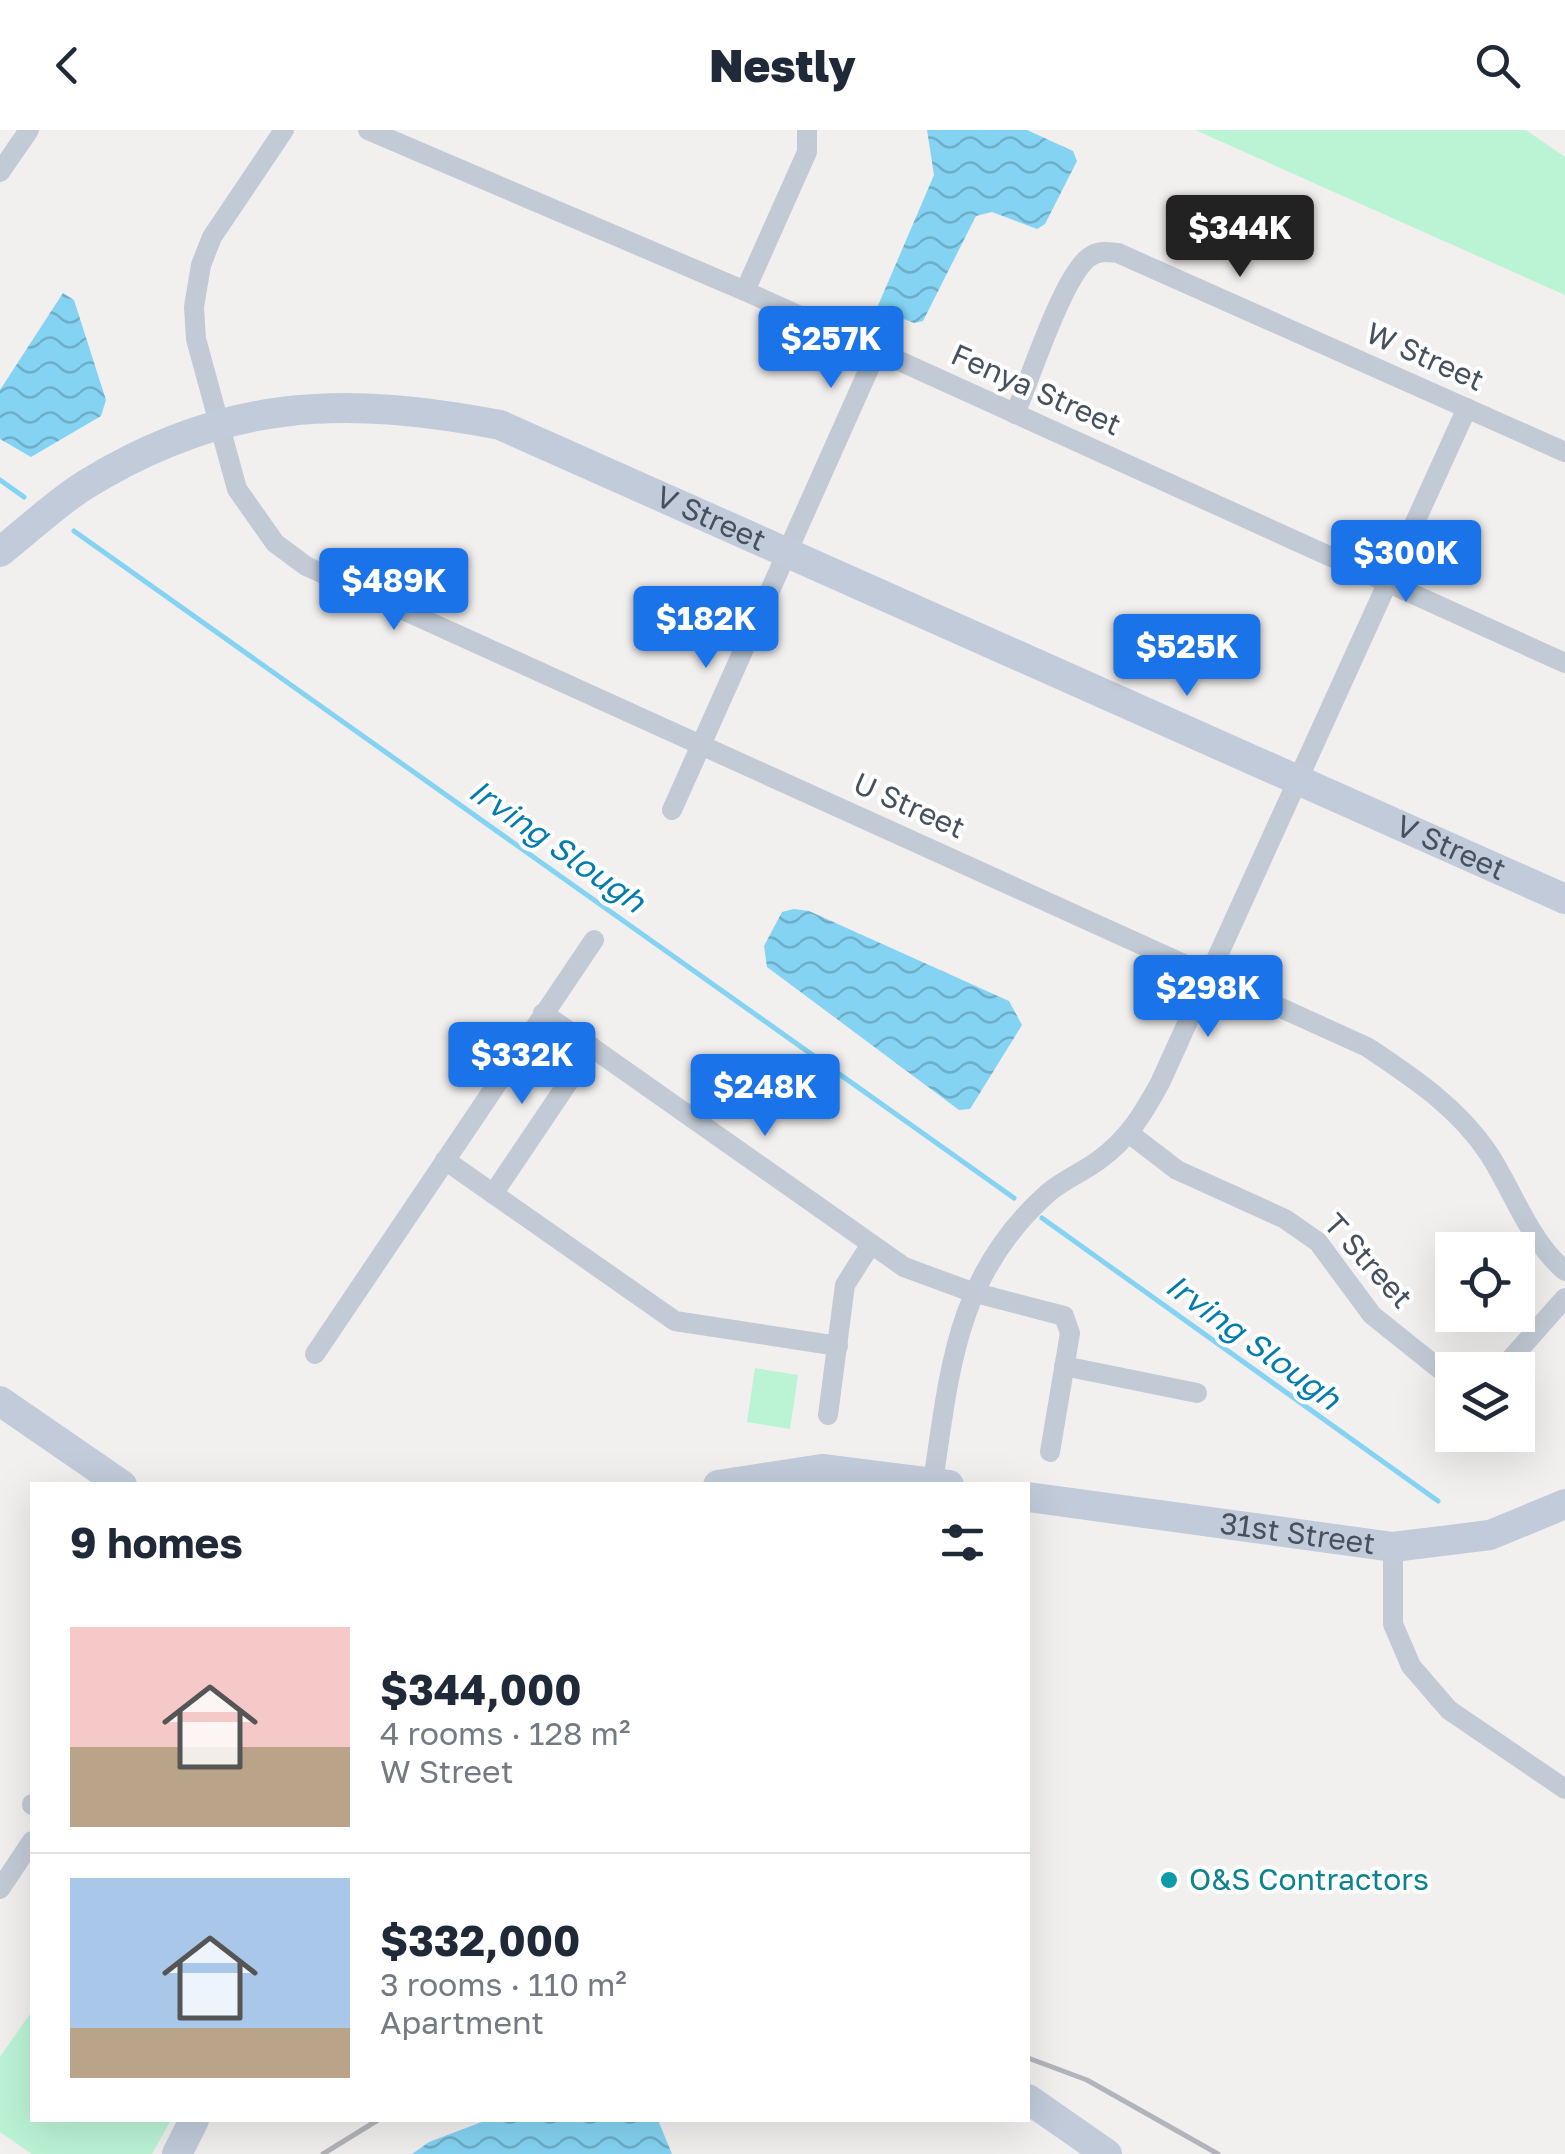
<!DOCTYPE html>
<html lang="en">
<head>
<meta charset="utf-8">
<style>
	body { margin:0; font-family:"Golos Text",sans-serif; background:#f2f2f3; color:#1f2937; height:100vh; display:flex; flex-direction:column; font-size:38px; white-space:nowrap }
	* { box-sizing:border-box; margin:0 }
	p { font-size:32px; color:#747a83 }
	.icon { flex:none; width:55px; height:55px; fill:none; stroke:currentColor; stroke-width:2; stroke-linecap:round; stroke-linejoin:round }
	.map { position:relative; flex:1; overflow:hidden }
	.details { position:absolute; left:30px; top:1352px; width:1000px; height:640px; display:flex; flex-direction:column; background:#fff; border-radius:0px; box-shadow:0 10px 40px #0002 }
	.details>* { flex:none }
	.tools { position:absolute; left:1435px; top:1102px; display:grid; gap:20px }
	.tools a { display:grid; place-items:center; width:100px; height:100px; border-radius:0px; background:#fff; box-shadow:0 10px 40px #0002; font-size:50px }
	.price { position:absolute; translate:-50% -85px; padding:0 22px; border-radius:10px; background:#1a73e8; color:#fff; font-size:32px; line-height:65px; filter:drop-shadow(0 2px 5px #0008) }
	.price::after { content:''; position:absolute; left:50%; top:60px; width:30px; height:22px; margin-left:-15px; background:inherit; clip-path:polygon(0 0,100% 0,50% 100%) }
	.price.current { background:#222; color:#fff }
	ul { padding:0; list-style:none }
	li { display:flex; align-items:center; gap:30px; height:250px; padding:0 40px }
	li+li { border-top:2px solid #e0e1e3 }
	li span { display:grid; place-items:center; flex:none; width:280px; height:200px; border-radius:0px; color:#555 }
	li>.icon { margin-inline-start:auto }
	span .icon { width:120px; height:120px; fill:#fffc; stroke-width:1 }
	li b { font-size:42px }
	h2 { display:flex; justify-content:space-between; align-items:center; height:120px; padding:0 40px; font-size:42px }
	header { display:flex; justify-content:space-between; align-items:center; height:130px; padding:0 40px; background:#fff; font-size:45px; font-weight:800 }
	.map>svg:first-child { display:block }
	.green { fill:#bbf3d5 }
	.water { fill:url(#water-waves) }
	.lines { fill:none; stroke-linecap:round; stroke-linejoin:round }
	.stream { stroke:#84d3f3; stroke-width:5 }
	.street { stroke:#c2cad5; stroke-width:20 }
	.secondary { stroke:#c1cbda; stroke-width:30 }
	.rail { stroke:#b1b4ba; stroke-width:5 }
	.culture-dot { fill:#0f9aa8; stroke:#fff; stroke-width:4 }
	.labels { text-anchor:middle; stroke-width:8; stroke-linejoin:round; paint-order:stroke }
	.street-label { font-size:30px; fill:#46515f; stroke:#fff }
	.culture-label { font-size:30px; fill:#0d838f; stroke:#fff; text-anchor:start }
	.water-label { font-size:32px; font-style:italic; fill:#027cae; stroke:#fff }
</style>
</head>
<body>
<header><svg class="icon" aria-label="back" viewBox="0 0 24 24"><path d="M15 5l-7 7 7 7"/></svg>Nestly<svg class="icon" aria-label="search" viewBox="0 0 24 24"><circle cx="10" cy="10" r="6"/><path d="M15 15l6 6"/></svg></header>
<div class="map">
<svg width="1565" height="2024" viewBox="0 0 1565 2024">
	<defs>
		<pattern id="water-waves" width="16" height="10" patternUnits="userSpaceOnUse" patternTransform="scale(2.5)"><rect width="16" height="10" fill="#84d3f3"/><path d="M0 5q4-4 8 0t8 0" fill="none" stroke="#6eaec8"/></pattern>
	</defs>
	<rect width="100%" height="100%" fill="#f2efef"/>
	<g class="green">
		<path d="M1195 0H1526L1565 27V165Z"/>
		<path d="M755 1238 798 1245 790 1299 747 1292Z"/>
		<path d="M32 1881V1990H171L152 2024H32L0 2002V1927Z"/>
	</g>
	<g class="water">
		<path d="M927 0H1027L1073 21 1077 31 1045 94 1037 99 992 82 976 86 923 191 914 193 877 178 934 45Z"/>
		<path d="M63 163 74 170 106 270 101 286 31 327 0 309V260Z"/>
		<path d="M794 779 809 781 1009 871 1022 895 970 979 959 980 767 837 764 816 782 782Z"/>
		<path d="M487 1990H658L672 2024H412L429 2012Z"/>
	</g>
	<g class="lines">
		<g class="stream">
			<path d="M0 350 24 367"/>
			<path d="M74 401 1014 1068"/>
			<path d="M1042 1088 1438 1371"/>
		</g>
		<g class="street">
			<path d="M284 0 212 107 201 135 194 177 196 209 237 359 275 413 306 436 1367 917C1412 947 1458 977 1489 1024 1514 1063 1529 1110 1565 1141"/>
			<path d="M368 0 745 161 1565 533"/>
			<path d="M0 42 29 0"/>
			<path d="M745 161 807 22V0"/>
			<path d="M1015 284C1030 249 1062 149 1088 128 1098 120 1107 122 1118 123L1565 322"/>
			<path d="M672 680 877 221"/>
			<path d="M543 883 904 1137 972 1162 1064 1186 1070 1203 1050 1322"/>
			<path d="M1130 1004 1177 1040 1285 1089 1318 1112 1372 1185 1452 1249"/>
			<path d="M445 1030 675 1191 838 1216"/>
			<path d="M493 1064 592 917"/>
			<path d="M315 1224 594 810"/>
			<path d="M1064 1236 1197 1263"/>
			<path d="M1501 1240 1565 1168"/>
			<path d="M828 1285 845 1155 871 1114"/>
			<path d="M933 1352C950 1238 956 1145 1048 1063 1063 1050 1083 1042 1099 1030 1128 1009 1143 984 1160 953L1467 278"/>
			<path d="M1393 1417V1494L1411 1536 1449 1580 1565 1659"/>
			<path d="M32 1674V1675"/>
			<path d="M0 1759 32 1711"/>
		</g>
		<g class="secondary">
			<path id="s1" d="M0 422C28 400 55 374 85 355 224 269 343 265 500 295L1565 769"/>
			<path d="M0 1271 122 1355"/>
			<path d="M718 1355 822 1339 949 1355"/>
			<path id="s2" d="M1028 1367 1393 1417 1490 1405 1565 1374"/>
			<path d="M1028 1969 1107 2024"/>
			<path d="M177 2024 194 1990"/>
		</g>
		<g class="rail">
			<path d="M1028 1928 1087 1950 1218 2024"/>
			<path d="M323 2024 378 1990"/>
		</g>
	</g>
	<circle class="culture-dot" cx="1169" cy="1750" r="10"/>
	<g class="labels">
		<g class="street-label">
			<text transform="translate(1425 227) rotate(24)" y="10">W Street</text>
			<text transform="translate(1036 260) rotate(24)" y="10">Fenya Street</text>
			<text dy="10" stroke="none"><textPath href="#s1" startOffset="770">V Street</textPath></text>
			<text transform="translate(909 676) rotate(24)" y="10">U Street</text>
			<text dy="10" stroke="none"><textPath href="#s1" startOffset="1580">V Street</textPath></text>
			<text transform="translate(1368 1131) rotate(48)" y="10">T Street</text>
			<text dy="10" stroke="none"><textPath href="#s2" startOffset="272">31st Street</textPath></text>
		</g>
		<g class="culture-label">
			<text x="1189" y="1760">O&amp;S Contractors</text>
		</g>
		<g class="water-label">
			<text transform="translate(557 716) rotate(35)" y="11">Irving Slough</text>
			<text transform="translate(1253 1212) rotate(36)" y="11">Irving Slough</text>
		</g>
	</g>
</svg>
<div class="tools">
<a><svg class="icon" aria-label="locate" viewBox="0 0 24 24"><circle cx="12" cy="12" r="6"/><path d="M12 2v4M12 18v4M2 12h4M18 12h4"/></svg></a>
<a><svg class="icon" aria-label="layers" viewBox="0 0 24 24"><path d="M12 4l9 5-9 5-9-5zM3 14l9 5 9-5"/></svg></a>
</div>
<b class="price current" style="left:1240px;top:150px">$344K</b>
<b class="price" style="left:831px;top:261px">$257K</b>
<b class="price" style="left:1406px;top:475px">$300K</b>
<b class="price" style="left:394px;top:503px">$489K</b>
<b class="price" style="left:706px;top:541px">$182K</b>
<b class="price" style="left:1187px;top:569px">$525K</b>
<b class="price" style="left:1208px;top:910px">$298K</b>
<b class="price" style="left:522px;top:977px">$332K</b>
<b class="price" style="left:765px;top:1009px">$248K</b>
<section class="details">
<h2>9 homes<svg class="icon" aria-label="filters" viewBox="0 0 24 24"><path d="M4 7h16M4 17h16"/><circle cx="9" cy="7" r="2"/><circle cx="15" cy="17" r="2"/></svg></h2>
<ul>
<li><span style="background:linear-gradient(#f6c9c9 60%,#b9a48a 0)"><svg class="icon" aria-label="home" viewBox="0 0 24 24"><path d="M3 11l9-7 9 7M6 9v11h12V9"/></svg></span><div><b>$344,000</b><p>4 rooms · 128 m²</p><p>W Street</p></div></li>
<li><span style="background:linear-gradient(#a9c7e8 75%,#b9a48a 0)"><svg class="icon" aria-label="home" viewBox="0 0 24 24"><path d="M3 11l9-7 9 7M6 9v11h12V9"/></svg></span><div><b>$332,000</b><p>3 rooms · 110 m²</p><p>Apartment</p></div></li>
</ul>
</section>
</div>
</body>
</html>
